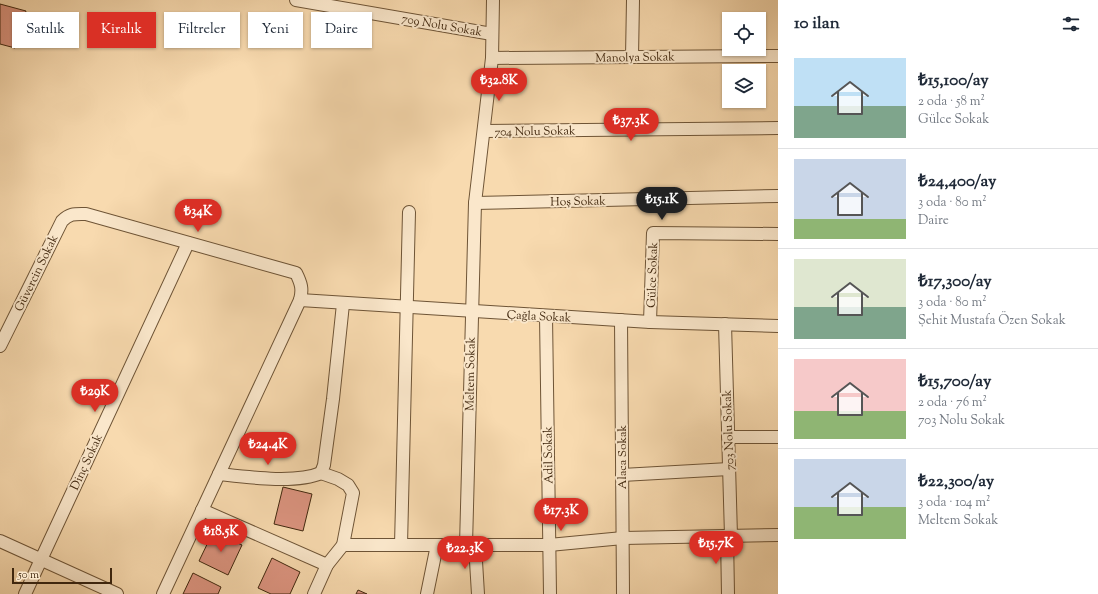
<!DOCTYPE html>
<html lang="tr">
<head>
<meta charset="utf-8">
<style>
	body { margin:0; font-family:"Sorts Mill Goudy",serif; background:#f2f2f3; color:#1f2937; height:100vh; display:flex; flex-direction:column; font-size:15px; white-space:nowrap }
	* { box-sizing:border-box; margin:0 }
	p { font-size:13px; color:#747a83 }
	.icon { flex:none; width:22px; height:22px; fill:none; stroke:currentColor; stroke-width:2; stroke-linecap:round; stroke-linejoin:round }
	.map { position:relative; flex:1; overflow:hidden }
	.drawer { display:flex; flex-direction:column; background:#fff; width:320px }
	.drawer>* { flex:none }
	.guide { position:absolute; left:12px; top:12px; width:380px; height:36px; display:flex; gap:8px }
	.controls { position:absolute; left:722px; top:12px; display:grid; gap:8px }
	.controls a { display:grid; place-items:center; width:44px; height:44px; border-radius:0px; background:#fff; box-shadow:0 1px 3px #0004; font-size:20px }
	.scale { position:absolute; left:12px; bottom:10px; width:100px; box-sizing:border-box; padding-left:4px; border:2px solid #40270e; border-top:0; font-size:11px; line-height:14px; white-space:nowrap; color:#40270e; -webkit-text-stroke:3px #fae7cb; paint-order:stroke }
	.price { position:absolute; translate:-50% -34px; padding:0 9px; border-radius:14px; background:#d93025; color:#fff; font-size:13px; line-height:26px; filter:drop-shadow(0 1px 2px #0008) }
	.price::after { content:''; position:absolute; left:50%; top:24px; width:12px; height:9px; margin-left:-6px; background:inherit; clip-path:polygon(0 0,100% 0,50% 100%) }
	.price.on { background:#222; color:#fff }
	ul { padding:0; list-style:none }
	li { display:flex; align-items:center; gap:12px; height:100px; padding:0 16px }
	li+li { border-top:1px solid #e0e1e3 }
	li span { display:grid; place-items:center; flex:none; width:112px; height:80px; border-radius:0px; color:#555 }
	li>.icon { margin-inline-start:auto }
	span .icon { width:48px; height:48px; fill:#fffc; stroke-width:1 }
	li b { font-size:17px }
	h2 { display:flex; justify-content:space-between; align-items:center; height:48px; padding:0 16px; font-size:17px }
	.pill { padding:0 14px; border-radius:0px; background:#fff; box-shadow:0 1px 3px #0004; font-size:14px; line-height:36px }
	.pill.on { background:#d93025; color:#fff }
	main { display:flex; flex:1; min-height:0 }
	.map>svg:first-child { display:block }
	.building { fill:#dc9480; stroke:#40270e }
	.lines { fill:none; stroke-linecap:round; stroke-linejoin:round }
	.minor-casing { stroke:#6e5436; stroke-width:14 }
	.minor { stroke:#fae7cb; stroke-width:12 }
	.labels { text-anchor:middle; stroke-width:4; stroke-linejoin:round; paint-order:stroke }
	.street-label { font-size:12px; fill:#40270e; stroke:#fae7cb }
</style>
</head>
<body>
<main>
<div class="map">
<svg width="778" height="594" viewBox="0 0 778 594">
	<rect width="100%" height="100%" fill="#f8daaf"/>
	<filter id="stains"><feTurbulence type="fractalNoise" baseFrequency=".005" numOctaves="4"/><feColorMatrix values="0 0 0 0 .2 0 0 0 0 .09 0 0 0 0 .02 0 0 0 .5 -.17"/></filter>
	<radialGradient id="worn" r=".72"><stop offset=".6" stop-color="#630" stop-opacity="0"/><stop offset="1" stop-color="#630" stop-opacity=".3"/></radialGradient>
	<g class="building">
		<path d="M0 4 26 11 15 48 0 44Z"/>
		<path d="M283 487 312 494 303 531 274 524Z"/>
		<path d="M213 532 242 545 228 575 199 561Z"/>
		<path d="M272 558 300 572 290 594H271L258 588Z"/>
		<path d="M193 573 221 587 218 594H183Z"/>
		<path d="M358 590 367 594H356Z"/>
	</g>
	<g class="lines">
		<defs>
			<g id="minor">
				<path d="M296 0 492 34"/>
				<path d="M632 57 633 0"/>
				<path d="M492 58 778 56"/>
				<path d="M484 131 778 128"/>
				<path d="M475 203 778 196"/>
				<path d="M300 300 650 322 778 326"/>
				<path d="M546 316 550 594"/>
				<path d="M621 320 623 594"/>
				<path d="M650 322 653 233 778 234"/>
				<path d="M725 324 731 536"/>
				<path d="M0 346 62 221C70 213 75 214 86 214L296 273C301 283 303 289 300 300L163 594"/>
				<path d="M728 437H778"/>
				<path d="M219 474C246 477 296 484 321 473"/>
				<path d="M622 475 729 469"/>
				<path d="M202 510 327 565"/>
				<path d="M727 536 728 594"/>
				<path d="M0 541 117 594"/>
				<path d="M343 545H549L623 538 778 535"/>
				<path d="M401 545 409 212"/>
				<path d="M466 545 475 203 492 58 493 0"/>
				<path d="M475 545 478 594"/>
				<path d="M25 594 188 243"/>
				<path d="M314 594 327 565 343 545 353 493 348 485 338 479 321 473 324 465 333 399 343 304"/>
				<path d="M427 594 437 545"/>
			</g>
		</defs>
		<use href="#minor" class="minor-casing"/>
		<use href="#minor" class="minor"/>
	</g>
	<g class="labels">
		<g class="street-label">
			<text transform="translate(442 25) rotate(10)" y="4">709 Nolu Sokak</text>
			<text transform="translate(635 57) rotate(-1)" y="4">Manolya Sokak</text>
			<text transform="translate(535 131) rotate(-1)" y="4">704 Nolu Sokak</text>
			<text transform="translate(578 201) rotate(-1)" y="4">Hoş Sokak</text>
			<text transform="translate(36 273) rotate(-64)" y="4">Güvercin Sokak</text>
			<text transform="translate(652 275) rotate(-88)" y="4">Gülce Sokak</text>
			<text transform="translate(539 316) rotate(3)" y="4">Çağla Sokak</text>
			<text transform="translate(470 374) rotate(-89)" y="4">Meltem Sokak</text>
			<text transform="translate(728 430) rotate(-92)" y="4">703 Nolu Sokak</text>
			<text transform="translate(548 455) rotate(-91)" y="4">Adil Sokak</text>
			<text transform="translate(622 457) rotate(-90)" y="4">Alaca Sokak</text>
			<text transform="translate(86 462) rotate(-65)" y="4">Dinç Sokak</text>
		</g>
	</g>
	<rect width="100%" height="100%" filter="url(#stains)"/>
	<rect width="100%" height="100%" fill="url(#worn)"/>
</svg>
<div class="controls">
<a><svg class="icon" aria-label="locate" viewBox="0 0 24 24"><circle cx="12" cy="12" r="6"/><path d="M12 2v4M12 18v4M2 12h4M18 12h4"/></svg></a>
<a><svg class="icon" aria-label="layers" viewBox="0 0 24 24"><path d="M12 4l9 5-9 5-9-5zM3 14l9 5 9-5"/></svg></a>
</div>
<div class="scale">50 m</div>
<b class="price" style="left:499px;top:102px">₺32.8K</b>
<b class="price" style="left:631px;top:142px">₺37.3K</b>
<b class="price on" style="left:662px;top:221px">₺15.1K</b>
<b class="price" style="left:198px;top:233px">₺34K</b>
<b class="price" style="left:95px;top:413px">₺29K</b>
<b class="price" style="left:268px;top:466px">₺24.4K</b>
<b class="price" style="left:561px;top:532px">₺17.3K</b>
<b class="price" style="left:221px;top:553px">₺18.5K</b>
<b class="price" style="left:716px;top:565px">₺15.7K</b>
<b class="price" style="left:465px;top:570px">₺22.3K</b>
<div class="guide">
<a class="pill">Satılık</a>
<a class="pill on">Kiralık</a>
<a class="pill">Filtreler</a>
<a class="pill">Yeni</a>
<a class="pill">Daire</a>
</div>
</div>
<section class="drawer">
<h2>10 ilan<svg class="icon" aria-label="filters" viewBox="0 0 24 24"><path d="M4 7h16M4 17h16"/><circle cx="9" cy="7" r="2"/><circle cx="15" cy="17" r="2"/></svg></h2>
<ul>
<li><span style="background:linear-gradient(#bfe0f5 60%,#7fa58c 0)"><svg class="icon" aria-label="home" viewBox="0 0 24 24"><path d="M3 11l9-7 9 7M6 9v11h12V9"/></svg></span><div><b>₺15,100/ay</b><p>2 oda · 58 m²</p><p>Gülce Sokak</p></div></li>
<li><span style="background:linear-gradient(#c9d6e8 75%,#8fb573 0)"><svg class="icon" aria-label="home" viewBox="0 0 24 24"><path d="M3 11l9-7 9 7M6 9v11h12V9"/></svg></span><div><b>₺24,400/ay</b><p>3 oda · 80 m²</p><p>Daire</p></div></li>
<li><span style="background:linear-gradient(#dfe7d0 60%,#7fa58c 0)"><svg class="icon" aria-label="home" viewBox="0 0 24 24"><path d="M3 11l9-7 9 7M6 9v11h12V9"/></svg></span><div><b>₺17,300/ay</b><p>3 oda · 80 m²</p><p>Şehit Mustafa Özen Sokak</p></div></li>
<li><span style="background:linear-gradient(#f6c9c9 65%,#8fb573 0)"><svg class="icon" aria-label="home" viewBox="0 0 24 24"><path d="M3 11l9-7 9 7M6 9v11h12V9"/></svg></span><div><b>₺15,700/ay</b><p>2 oda · 76 m²</p><p>703 Nolu Sokak</p></div></li>
<li><span style="background:linear-gradient(#c9d6e8 60%,#8fb573 0)"><svg class="icon" aria-label="home" viewBox="0 0 24 24"><path d="M3 11l9-7 9 7M6 9v11h12V9"/></svg></span><div><b>₺22,300/ay</b><p>3 oda · 104 m²</p><p>Meltem Sokak</p></div></li>
</ul>
</section>
</main>
</body>
</html>
